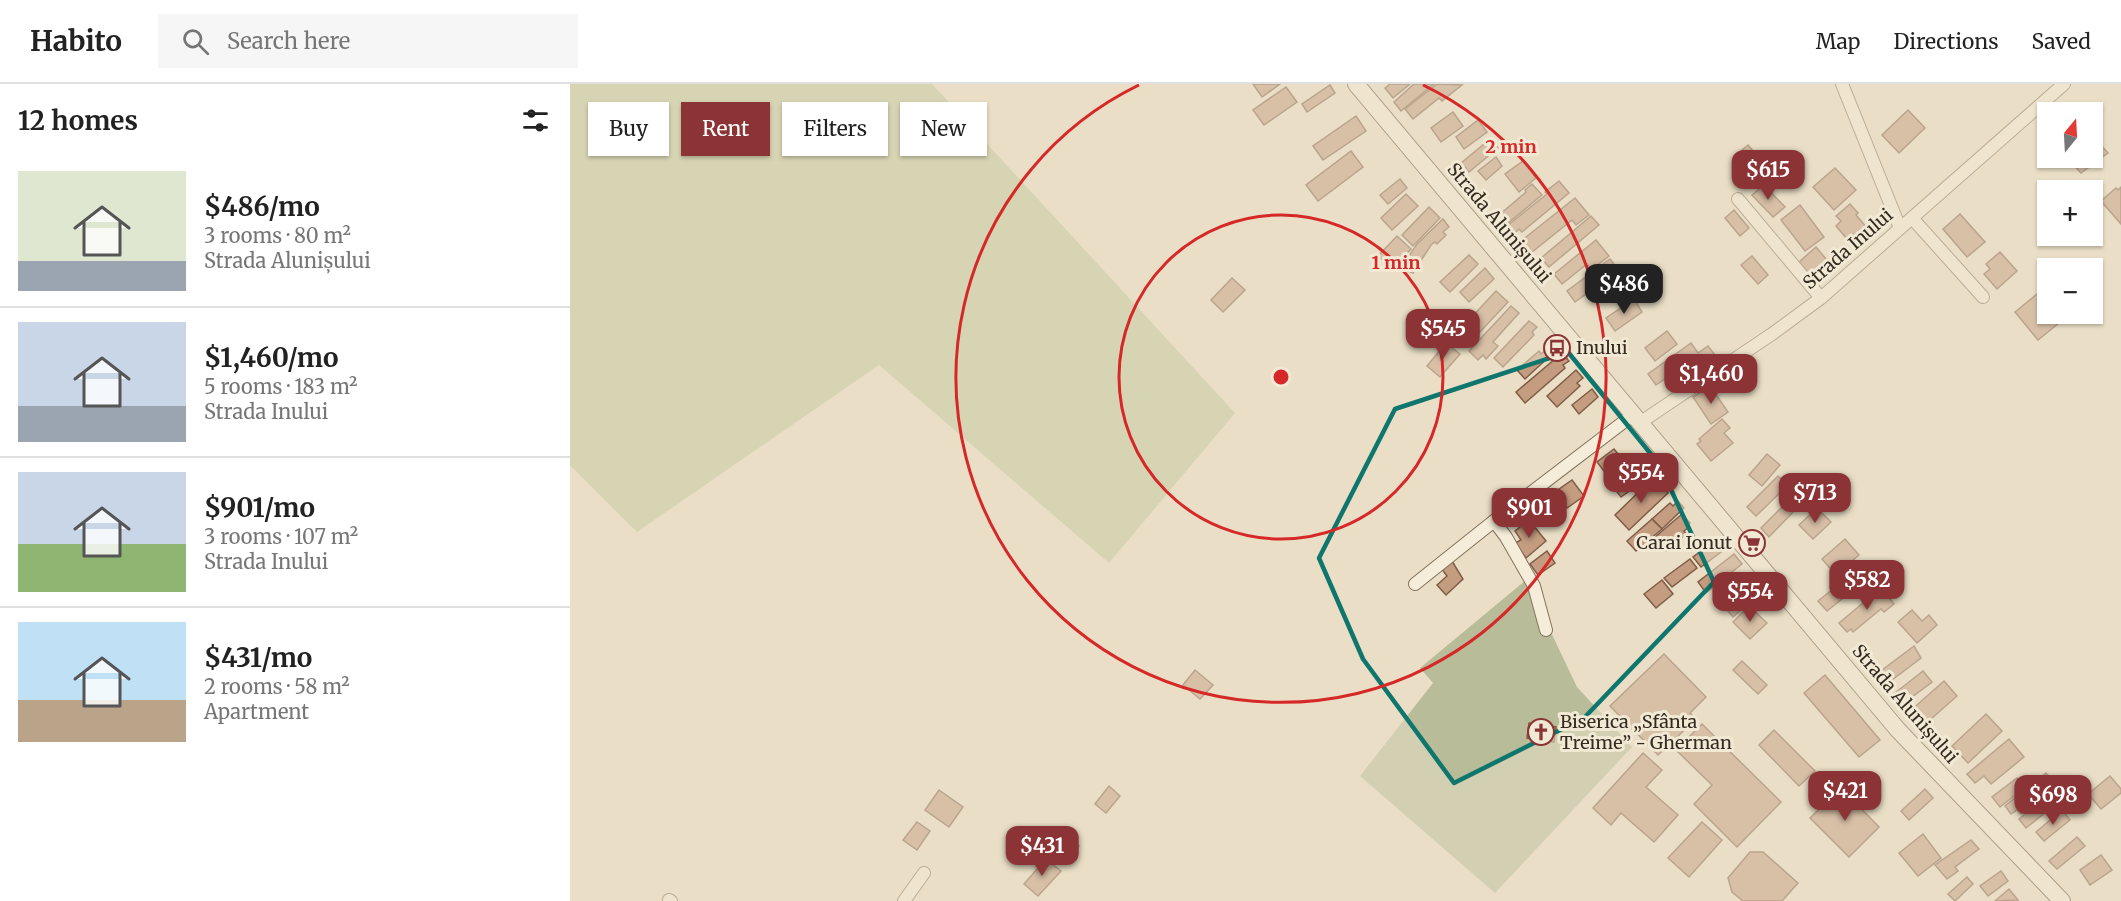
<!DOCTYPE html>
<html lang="en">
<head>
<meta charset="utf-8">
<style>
	body { margin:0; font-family:Merriweather,serif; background:#f6f6f6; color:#222; height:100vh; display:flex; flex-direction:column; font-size:22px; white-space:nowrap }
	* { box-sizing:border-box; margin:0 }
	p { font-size:20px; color:#767676 }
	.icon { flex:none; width:33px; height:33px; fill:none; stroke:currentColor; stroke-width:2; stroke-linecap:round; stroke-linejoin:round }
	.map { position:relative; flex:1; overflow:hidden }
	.sheet { display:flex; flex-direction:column; background:#fff; width:570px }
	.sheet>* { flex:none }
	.hud { position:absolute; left:18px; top:18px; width:570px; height:54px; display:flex; gap:12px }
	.needle { width:39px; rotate:18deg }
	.buttons { position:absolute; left:1467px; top:18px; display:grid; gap:12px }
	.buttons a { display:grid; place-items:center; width:66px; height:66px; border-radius:0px; background:#fff; box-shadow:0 2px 4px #0004; font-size:30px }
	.price { position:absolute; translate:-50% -51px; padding:0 14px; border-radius:12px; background:#8c3435; color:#fff; font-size:20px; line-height:39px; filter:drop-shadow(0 2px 3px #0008) }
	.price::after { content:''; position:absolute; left:50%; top:36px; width:18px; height:14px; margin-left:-9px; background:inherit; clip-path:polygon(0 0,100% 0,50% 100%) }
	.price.active { background:#222; color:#fff }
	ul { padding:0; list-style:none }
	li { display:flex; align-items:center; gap:18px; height:150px; padding:0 18px }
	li+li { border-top:2px solid #e0e0e0 }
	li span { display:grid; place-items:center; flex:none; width:168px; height:120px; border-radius:0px; color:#555 }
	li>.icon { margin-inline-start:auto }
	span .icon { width:72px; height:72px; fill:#fffc; stroke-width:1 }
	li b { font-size:26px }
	h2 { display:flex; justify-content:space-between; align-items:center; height:72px; padding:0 18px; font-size:26px }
	.pill { padding:0 21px; border-radius:0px; background:#fff; box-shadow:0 2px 4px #0004; font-size:21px; line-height:54px }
	.pill.active { background:#8c3435; color:#fff }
	header { display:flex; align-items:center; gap:36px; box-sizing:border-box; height:84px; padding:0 30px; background:#fff; border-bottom:2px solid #e0e0e0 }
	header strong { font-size:28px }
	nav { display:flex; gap:33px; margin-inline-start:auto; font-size:21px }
	.search { width:420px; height:54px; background:#f6f6f6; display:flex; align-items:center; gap:15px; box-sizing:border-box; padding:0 21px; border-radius:0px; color:#767676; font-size:22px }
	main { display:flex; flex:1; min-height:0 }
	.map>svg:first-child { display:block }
	.green { fill:#c1c79b }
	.cemetery { fill:#b8bc99 }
	.building { fill:#c49c80; stroke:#805d46; stroke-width:1.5 }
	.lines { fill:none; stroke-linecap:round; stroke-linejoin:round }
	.street-casing { stroke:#83725e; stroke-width:14 }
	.secondary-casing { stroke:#655341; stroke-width:18 }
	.street { stroke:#f5edd9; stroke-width:12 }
	.secondary { stroke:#f5edd9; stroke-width:16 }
	.marked { fill:none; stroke:#0f766e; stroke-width:4.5; stroke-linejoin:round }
	.ring { fill:none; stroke:#d62828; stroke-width:3 }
	.labels { text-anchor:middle; stroke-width:6; stroke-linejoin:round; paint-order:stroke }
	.street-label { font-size:18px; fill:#352a20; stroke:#f2e9d5 }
	.poi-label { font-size:18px; fill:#352a20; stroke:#f2e9d5; text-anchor:start }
	.centre { fill:#d62828; stroke:#f2e9d5; stroke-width:3 }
	.ring-label { font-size:18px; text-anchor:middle; font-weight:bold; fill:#d62828; stroke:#f2e9d5; stroke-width:6; stroke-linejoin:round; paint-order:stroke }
</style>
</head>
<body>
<header>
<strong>Habito</strong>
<div class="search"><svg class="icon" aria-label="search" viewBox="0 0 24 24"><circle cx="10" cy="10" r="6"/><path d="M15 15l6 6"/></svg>Search here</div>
<nav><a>Map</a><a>Directions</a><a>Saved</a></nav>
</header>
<main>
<section class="sheet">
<h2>12 homes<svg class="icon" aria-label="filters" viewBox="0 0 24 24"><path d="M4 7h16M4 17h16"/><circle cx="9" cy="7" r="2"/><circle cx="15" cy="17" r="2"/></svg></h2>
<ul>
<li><span style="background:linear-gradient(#dfe7d0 75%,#9aa5b1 0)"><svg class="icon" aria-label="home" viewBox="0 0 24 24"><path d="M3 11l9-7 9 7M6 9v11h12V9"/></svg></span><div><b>$486/mo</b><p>3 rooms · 80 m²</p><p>Strada Alunișului</p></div></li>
<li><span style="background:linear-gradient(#c9d6e8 70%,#9aa5b1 0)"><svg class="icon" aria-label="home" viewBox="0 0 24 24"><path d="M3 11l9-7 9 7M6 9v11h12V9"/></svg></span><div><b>$1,460/mo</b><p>5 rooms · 183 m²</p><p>Strada Inului</p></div></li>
<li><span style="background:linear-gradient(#c9d6e8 60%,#8fb573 0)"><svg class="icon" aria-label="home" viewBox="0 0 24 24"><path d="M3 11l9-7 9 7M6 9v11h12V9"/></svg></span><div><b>$901/mo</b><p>3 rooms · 107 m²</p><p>Strada Inului</p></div></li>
<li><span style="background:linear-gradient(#bfe0f5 65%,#b9a48a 0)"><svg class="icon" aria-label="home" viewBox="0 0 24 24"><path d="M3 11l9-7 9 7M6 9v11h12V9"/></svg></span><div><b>$431/mo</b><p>2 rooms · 58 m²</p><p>Apartment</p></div></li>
</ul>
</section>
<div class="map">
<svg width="1551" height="817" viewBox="0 0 1551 817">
	<rect width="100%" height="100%" fill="#eadfc6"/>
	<path class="green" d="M0 0H362L665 329 539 479 309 281 67 448 0 381Z"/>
	<path class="cemetery" d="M956 496 1007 603 1062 663 925 809 790 692 863 599 850 584Z"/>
	<g class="building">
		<path d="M683 0H710L692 13Z"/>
		<path d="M820 0H840L823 14 815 4Z"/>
		<path d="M844 0H864L831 27 824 18Z"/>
		<path d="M867 0 892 1 872 17 869 14 843 35 835 25Z"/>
		<path d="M760 1 765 9 737 28 732 20Z"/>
		<path d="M716 3 727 18 694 41 683 26Z"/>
		<path d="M1338 26 1355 44 1329 69 1312 51Z"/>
		<path d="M883 28 893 42 871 58 861 44Z"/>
		<path d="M786 32 796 47 753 76 743 62Z"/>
		<path d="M908 36 917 48 894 65 886 53Z"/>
		<path d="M1522 52 1538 69 1511 89 1497 74H1522Z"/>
		<path d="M920 55 928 64 899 88 891 79Z"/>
		<path d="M1178 61 1196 82 1181 95 1163 74Z"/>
		<path d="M781 67 793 83 748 117 736 101Z"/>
		<path d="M926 73 932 82 916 96 908 87Z"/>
		<path d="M953 77 966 94 949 108 935 90Z"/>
		<path d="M1265 84 1286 106 1264 126 1243 103Z"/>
		<path d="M830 95 837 104 818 120 810 111Z"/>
		<path d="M989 97 999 109 952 148 949 145 944 150 937 142 977 110 975 108Z"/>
		<path d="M962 100 972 111 937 140 929 131 956 108 955 106Z"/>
		<path d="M1194 101 1215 123 1203 133 1182 111Z"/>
		<path d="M1551 103V140L1531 117 1546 104 1548 106Z"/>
		<path d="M836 110 848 122 822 146 811 134Z"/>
		<path d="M1005 114 1019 131 1006 141 1002 136 961 169 951 157Z"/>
		<path d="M1280 120 1288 129 1286 131 1297 144 1286 153 1283 150 1277 155 1266 142 1271 137 1266 132Z"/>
		<path d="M1230 121 1254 153 1235 167 1211 136Z"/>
		<path d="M859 123 870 134 843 162 832 151Z"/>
		<path d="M1164 126 1179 144 1170 152 1155 134Z"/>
		<path d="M1390 130 1415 158 1397 173 1373 145Z"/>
		<path d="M1021 132 1029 141 979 183 971 174Z"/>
		<path d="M873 135 879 143 873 148 876 151 867 160 865 158 861 161 843 189 831 184 847 160Z"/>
		<path d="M827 152 841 165 828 179 826 178 820 183 808 172Z"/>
		<path d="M1026 156 1039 172 1022 185 1017 180 992 200 984 190Z"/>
		<path d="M1246 163 1261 181 1244 196 1229 178Z"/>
		<path d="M1430 168 1447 187 1427 205 1414 190 1420 185 1416 180Z"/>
		<path d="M899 171 908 180 880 208 870 198Z"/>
		<path d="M1182 172 1198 191 1188 200 1171 181Z"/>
		<path d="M1040 175 1053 192 1034 205 1030 200 1005 218 997 207Z"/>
		<path d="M915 184 924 195 899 218 890 208Z"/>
		<path d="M662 194 675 206 653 228 641 216Z"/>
		<path d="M926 207 938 218 909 249 897 238Z"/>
		<path d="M1467 210 1478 222V230H1484L1490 238 1468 256 1445 228Z"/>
		<path d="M1064 215 1072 228 1045 247 1036 234Z"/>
		<path d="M941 222 949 229 923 258 928 262 916 275 913 271 908 276 899 267Z"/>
		<path d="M959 237 967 243 962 248 964 251 933 283 924 274Z"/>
		<path d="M1097 247 1107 260 1085 277 1075 264Z"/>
		<path d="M876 259 890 270 870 293 857 282Z"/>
		<path d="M1121 259 1128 269 1138 262 1145 271 1115 293 1109 285 1086 301 1078 290Z"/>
		<path d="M977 265 982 270 955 295 947 286 969 267 971 270Z"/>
		<path d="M992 269 999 277 993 281 995 284 955 319 946 308Z"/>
		<path d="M1006 286 1013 294 1007 299 1010 302 987 323 977 312Z"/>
		<path d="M1140 302 1158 328 1141 340 1123 313Z"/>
		<path d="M1022 305 1028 313 1009 330 1002 321Z"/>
		<path d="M1152 335 1160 344 1154 349 1163 359 1141 377 1127 360 1131 357 1129 355Z"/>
		<path d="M1044 365 1052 375 1054 373 1060 380 1040 395 1027 378Z"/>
		<path d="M1197 370 1210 381 1192 402 1179 391Z"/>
		<path d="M1067 378 1075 389 1062 399 1065 403 1051 413 1040 399Z"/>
		<path d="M1208 392 1218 401 1186 432 1177 423Z"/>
		<path d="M1083 394 1098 409 1059 446 1045 431Z"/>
		<path d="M1002 396 1014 412 997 424 985 408Z"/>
		<path d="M1108 417 1114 424 1092 445 1082 435 1100 419 1103 422Z"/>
		<path d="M1218 417 1226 425 1199 453 1191 444Z"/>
		<path d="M1247 424 1261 438 1243 455 1229 441Z"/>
		<path d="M1112 430 1120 439 1116 441 1118 444 1114 447 1116 450 1096 467 1084 454Z"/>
		<path d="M1082 435 1092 445 1066 467 1057 457Z"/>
		<path d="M959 436 976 457 956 474 945 459 951 456 945 447Z"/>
		<path d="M1148 455 1155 465 1131 483 1123 473Z"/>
		<path d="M1275 455 1289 471 1266 491 1252 475Z"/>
		<path d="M977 467 985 479 968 491 960 480Z"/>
		<path d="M1164 470 1172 480 1136 509 1128 498Z"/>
		<path d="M1120 475 1127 484 1102 503 1094 494Z"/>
		<path d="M882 477 893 495 876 511 867 501 877 492 871 484Z"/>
		<path d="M1283 489 1292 499 1257 527 1248 517Z"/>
		<path d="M1092 496 1103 510 1086 524 1074 510Z"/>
		<path d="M1168 504 1180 518 1163 533 1152 520Z"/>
		<path d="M1311 504 1324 520 1314 528 1311 525 1283 548 1281 545 1277 548 1269 539Z"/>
		<path d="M1179 522 1197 539 1180 555 1163 538Z"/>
		<path d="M1342 526 1352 537 1359 531 1367 541 1347 559 1328 538Z"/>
		<path d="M1344 562 1351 574 1322 596 1319 592 1314 596 1308 589Z"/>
		<path d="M1094 570 1136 613 1120 629 1126 635 1088 671 1040 622Z"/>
		<path d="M1172 577 1197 601 1188 610 1163 586Z"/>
		<path d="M625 586 643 601 630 615 613 601Z"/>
		<path d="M1353 587 1362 598 1334 619 1325 609Z"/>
		<path d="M1255 591 1310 656 1289 673 1234 609Z"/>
		<path d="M1374 597 1387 612 1352 643 1339 628Z"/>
		<path d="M1416 630 1432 647 1398 679 1382 662Z"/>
		<path d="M959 639 986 643 984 658 957 654Z"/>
		<path d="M1132 640 1211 718 1167 763 1124 720 1142 701 1106 666Z"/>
		<path d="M1204 646 1245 687 1229 702 1189 661Z"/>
		<path d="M1439 655 1454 673 1421 700 1414 692 1405 699 1397 690Z"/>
		<path d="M1073 669 1092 686 1076 703 1108 731 1084 758 1051 729 1041 741 1023 724Z"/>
		<path d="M1476 689 1487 701 1451 730 1447 726 1441 730 1435 722Z"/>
		<path d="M1540 692 1551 705V709L1531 725 1518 710Z"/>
		<path d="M1447 694 1454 704 1430 723 1422 713Z"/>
		<path d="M539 702 550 712 536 729 525 720Z"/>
		<path d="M1271 704 1309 743 1279 773 1240 734Z"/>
		<path d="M1355 705 1363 714 1339 736 1331 727Z"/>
		<path d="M369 706 393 723 379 743 355 726Z"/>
		<path d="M1468 719 1476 728 1456 744 1449 735Z"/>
		<path d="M1492 726 1500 736 1474 757 1466 748Z"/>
		<path d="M347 738 360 747 347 766 333 756Z"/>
		<path d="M1132 738 1152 756 1119 793 1098 774Z"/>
		<path d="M1353 750 1371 774 1348 792 1329 769Z"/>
		<path d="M496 753 509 762 500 774 487 765Z"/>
		<path d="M1507 753 1515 762 1487 785 1479 777Z"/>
		<path d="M1401 756 1409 765 1385 783 1388 787 1377 795 1365 781Z"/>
		<path d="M1180 768H1193L1228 799 1212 817H1173L1162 808 1158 794Z"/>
		<path d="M1531 771 1542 786 1520 801 1510 786Z"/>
		<path d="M476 775 491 787 468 812 454 800Z"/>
		<path d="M1431 787 1438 797 1418 812 1410 802Z"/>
		<path d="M1397 793 1403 800 1385 817 1378 810Z"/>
		<path d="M1439 805 1448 816 1425 817Z"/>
	</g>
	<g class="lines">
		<defs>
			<g id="street">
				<path d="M1272 0 1330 144"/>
				<path d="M1168 115 1251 214"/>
				<path d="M1342 134 1413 213"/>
				<path d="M1071 338 1202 250 1251 214 1494 0"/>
				<path d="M924 437 936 453 964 502 976 546"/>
				<path d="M845 500 924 437 1064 330"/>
				<path d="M99 816 101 817"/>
				<path d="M334 817 354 789"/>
			</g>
			<path id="secondary" d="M786 0 1328 646 1492 817"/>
		</defs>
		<use href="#street" class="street-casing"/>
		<use href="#secondary" class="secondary-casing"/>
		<use href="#street" class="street"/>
		<use href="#secondary" class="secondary"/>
	</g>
	<path d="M0 0H1551V817H0ZM998 268 1089 380 1144 498 1014 634 884 699 793 575 749 474 825 325Z" fill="#eadfc6" fill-opacity=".55" fill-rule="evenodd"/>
	<path class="marked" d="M998 268 1089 380 1144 498 1014 634 884 699 793 575 749 474 825 325Z"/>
	<g class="ring">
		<circle cx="711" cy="293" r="162"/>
		<path d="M853 1A325 325 0 1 1 569 1"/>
	</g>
	<defs>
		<symbol id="bus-ring" viewBox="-11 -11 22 22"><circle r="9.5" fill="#f2e9d5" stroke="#8c3435" stroke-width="1.5"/><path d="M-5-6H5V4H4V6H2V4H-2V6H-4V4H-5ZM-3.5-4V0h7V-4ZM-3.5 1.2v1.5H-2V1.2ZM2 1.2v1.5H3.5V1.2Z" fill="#8c3435"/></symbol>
		<symbol id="supermarket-ring" viewBox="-11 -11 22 22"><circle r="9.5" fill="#f2e9d5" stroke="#8c3435" stroke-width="1.5"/><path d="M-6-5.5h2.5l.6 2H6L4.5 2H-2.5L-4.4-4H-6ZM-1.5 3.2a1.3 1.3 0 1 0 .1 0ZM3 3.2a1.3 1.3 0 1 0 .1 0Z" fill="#8c3435"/></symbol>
		<symbol id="church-ring" viewBox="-11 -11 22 22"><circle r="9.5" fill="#f2e9d5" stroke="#8c3435" stroke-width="1.5"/><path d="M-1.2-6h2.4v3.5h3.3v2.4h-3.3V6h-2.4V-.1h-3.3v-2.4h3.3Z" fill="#8c3435"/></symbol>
	</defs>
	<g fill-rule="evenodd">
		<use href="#bus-ring" x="972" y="249" width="30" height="30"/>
		<use href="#supermarket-ring" x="1167" y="444" width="30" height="30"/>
		<use href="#church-ring" x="956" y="633" width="30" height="30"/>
	</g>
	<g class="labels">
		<g class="street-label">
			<text transform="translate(929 139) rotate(50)" y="6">Strada Alunișului</text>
			<text transform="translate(1278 165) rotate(-41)" y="6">Strada Inului</text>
			<text transform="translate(1335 620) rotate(49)" y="6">Strada Alunișului</text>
		</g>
		<g class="poi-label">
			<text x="1006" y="270">Inului</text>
			<text x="1162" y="465" text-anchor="end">Carai Ionut</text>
			<text x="990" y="644">Biserica „Sfânta<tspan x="990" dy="21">Treime” - Gherman</tspan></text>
		</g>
	</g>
	<circle cx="711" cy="293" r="9" class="centre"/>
	<g class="ring-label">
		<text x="941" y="69">2 min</text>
		<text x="826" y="185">1 min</text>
	</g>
</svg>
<div class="buttons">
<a><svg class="needle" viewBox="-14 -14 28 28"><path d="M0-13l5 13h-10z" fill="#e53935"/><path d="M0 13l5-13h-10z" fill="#767676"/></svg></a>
<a>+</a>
<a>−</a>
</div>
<b class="price" style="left:1198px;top:117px">$615</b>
<b class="price active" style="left:1054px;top:231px">$486</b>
<b class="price" style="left:873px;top:276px">$545</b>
<b class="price" style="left:1141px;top:321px">$1,460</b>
<b class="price" style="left:1071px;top:420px">$554</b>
<b class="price" style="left:1245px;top:440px">$713</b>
<b class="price" style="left:959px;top:455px">$901</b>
<b class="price" style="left:1297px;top:527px">$582</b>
<b class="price" style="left:1180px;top:539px">$554</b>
<b class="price" style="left:1275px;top:738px">$421</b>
<b class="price" style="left:1483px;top:742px">$698</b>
<b class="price" style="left:472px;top:793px">$431</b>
<div class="hud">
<a class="pill">Buy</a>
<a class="pill active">Rent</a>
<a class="pill">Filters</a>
<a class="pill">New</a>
</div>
</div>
</main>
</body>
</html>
